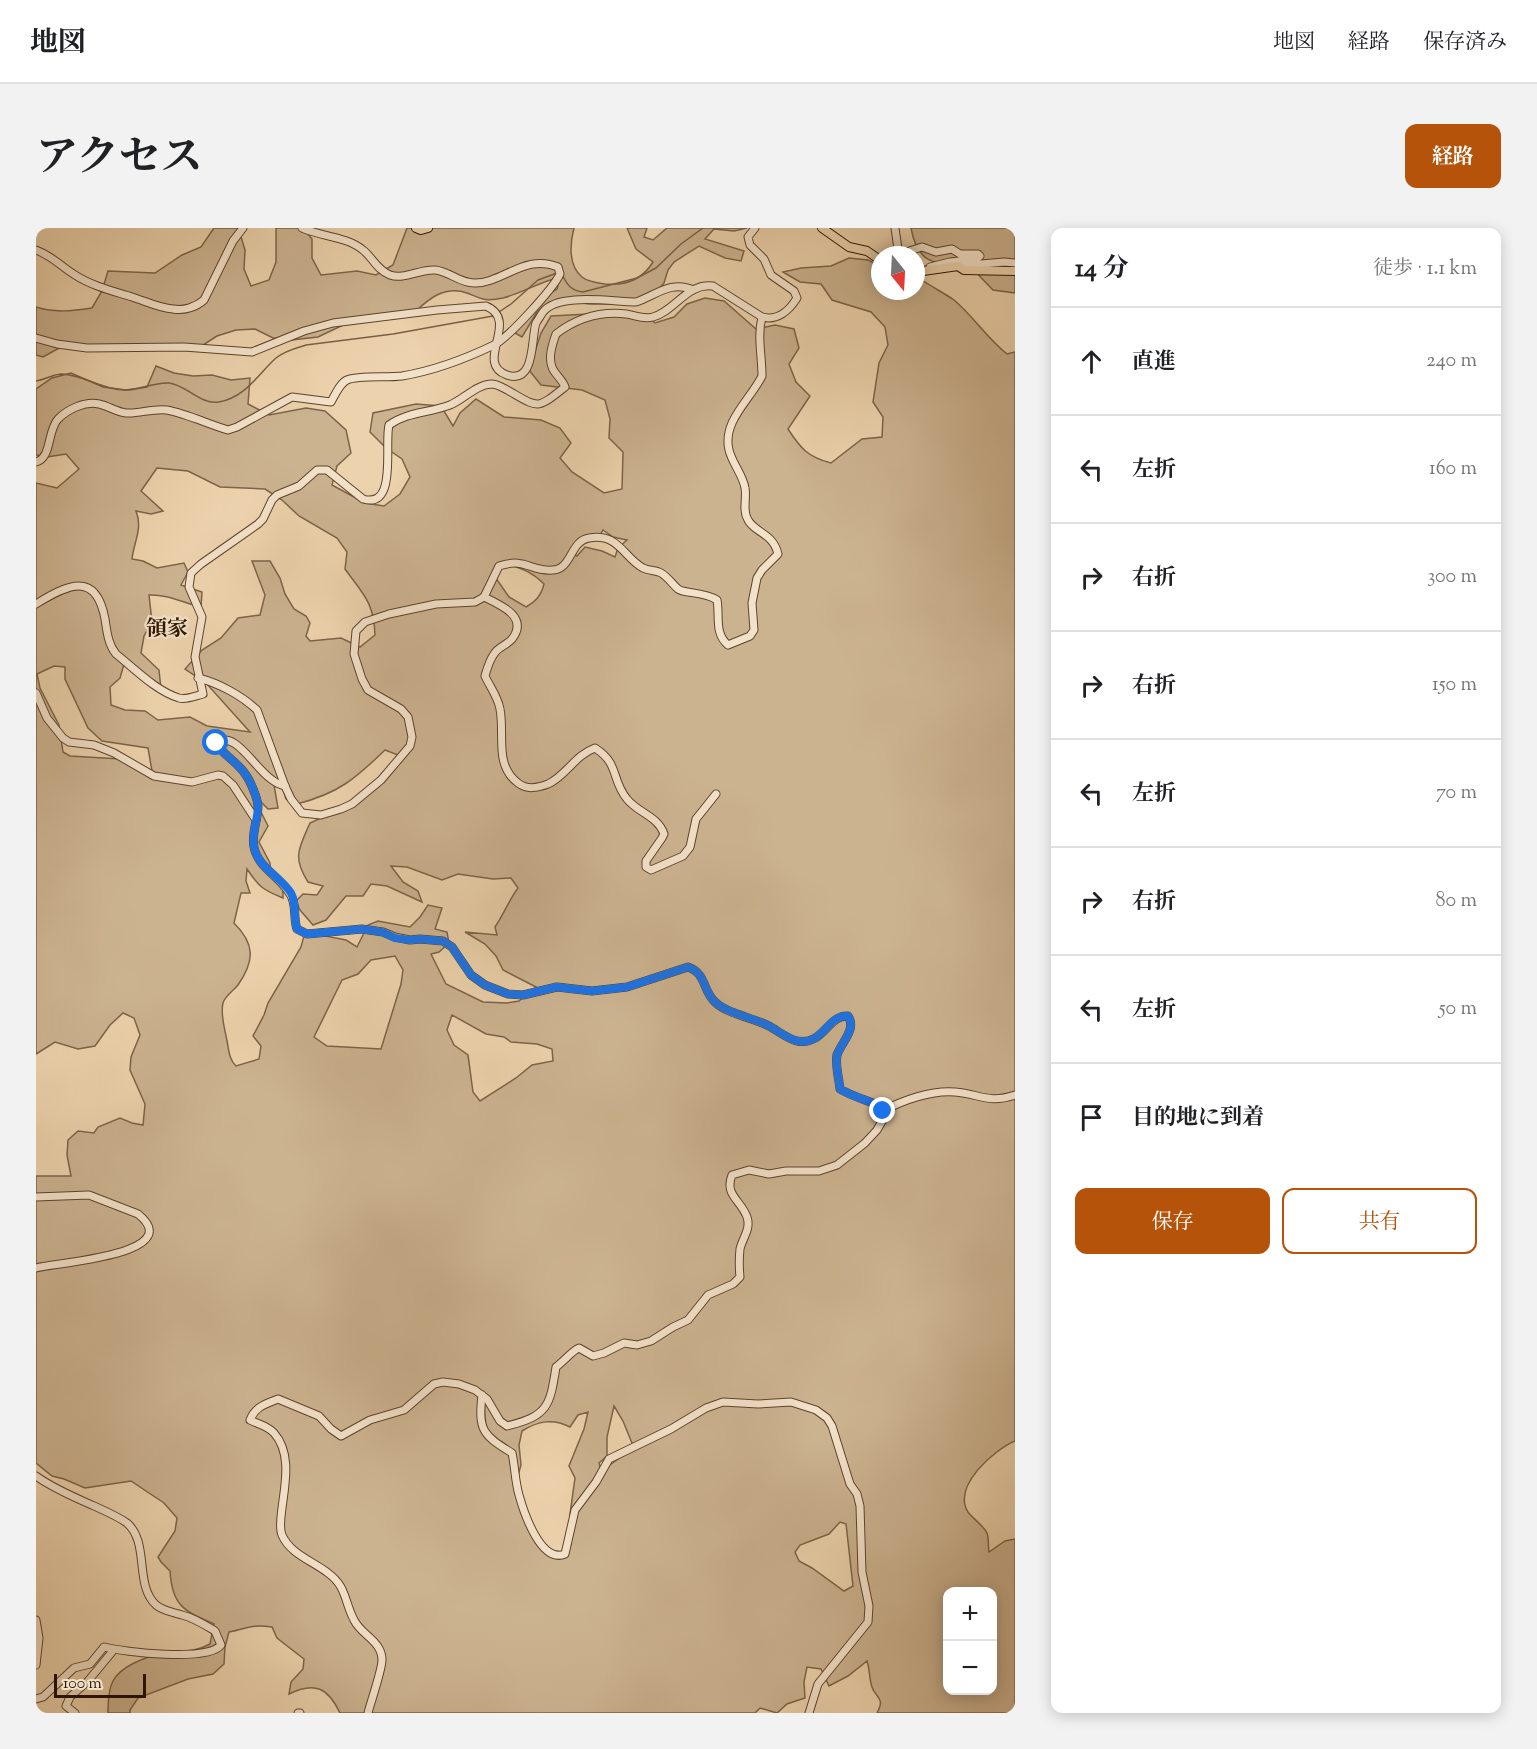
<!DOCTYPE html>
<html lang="ja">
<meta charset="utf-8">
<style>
:root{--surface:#fff;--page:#f2f2f2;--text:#202124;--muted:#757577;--line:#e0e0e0;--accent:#b45309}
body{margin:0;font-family:"Sorts Mill Goudy","Noto Serif JP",serif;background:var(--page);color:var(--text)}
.controls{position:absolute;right:18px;bottom:18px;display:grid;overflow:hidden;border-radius:12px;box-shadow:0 3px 15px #0003}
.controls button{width:54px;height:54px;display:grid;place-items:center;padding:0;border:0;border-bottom:2px solid var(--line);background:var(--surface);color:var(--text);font:30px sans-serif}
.compass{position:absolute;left:835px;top:18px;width:54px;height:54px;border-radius:50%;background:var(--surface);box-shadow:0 3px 15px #0003;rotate:162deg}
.scale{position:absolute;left:18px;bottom:15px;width:92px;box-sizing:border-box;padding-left:6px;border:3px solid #2d1500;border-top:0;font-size:16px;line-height:21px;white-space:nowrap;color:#2d1500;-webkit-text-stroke:4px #f3e2ca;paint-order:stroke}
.stop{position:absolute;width:18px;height:18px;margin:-14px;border:4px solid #1a73e8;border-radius:50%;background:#fff}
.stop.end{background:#1a73e8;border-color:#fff;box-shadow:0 2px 6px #0008}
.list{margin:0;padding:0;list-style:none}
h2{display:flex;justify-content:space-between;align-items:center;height:78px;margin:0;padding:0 24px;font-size:26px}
h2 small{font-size:20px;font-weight:400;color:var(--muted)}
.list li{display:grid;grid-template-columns:39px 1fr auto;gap:18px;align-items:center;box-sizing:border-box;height:108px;padding:0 24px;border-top:2px solid var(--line)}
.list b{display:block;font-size:22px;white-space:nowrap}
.list em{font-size:20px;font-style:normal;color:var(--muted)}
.actions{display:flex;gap:12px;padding:18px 24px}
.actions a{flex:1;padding:14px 0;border:2px solid var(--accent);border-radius:12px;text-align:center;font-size:21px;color:var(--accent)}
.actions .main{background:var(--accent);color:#fff}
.icon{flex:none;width:33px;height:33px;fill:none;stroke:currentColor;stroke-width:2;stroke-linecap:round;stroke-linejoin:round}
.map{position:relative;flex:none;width:979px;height:1485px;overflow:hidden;border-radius:12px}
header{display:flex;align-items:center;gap:36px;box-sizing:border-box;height:84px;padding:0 30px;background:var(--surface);border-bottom:2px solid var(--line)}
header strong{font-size:28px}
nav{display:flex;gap:33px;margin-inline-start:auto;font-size:21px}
.intro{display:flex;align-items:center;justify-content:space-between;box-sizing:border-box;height:144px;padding:0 36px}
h1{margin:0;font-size:42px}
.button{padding:15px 27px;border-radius:12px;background:var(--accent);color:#fff;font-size:21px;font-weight:700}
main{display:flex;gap:36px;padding:0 36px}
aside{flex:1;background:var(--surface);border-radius:12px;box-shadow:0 3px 15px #0003}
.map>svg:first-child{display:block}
</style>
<header>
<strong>地図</strong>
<nav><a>地図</a><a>経路</a><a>保存済み</a></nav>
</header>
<div class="intro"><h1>アクセス</h1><a class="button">経路</a></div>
<main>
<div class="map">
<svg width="979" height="1485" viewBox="0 0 979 1485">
<rect width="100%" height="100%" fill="#edd3ad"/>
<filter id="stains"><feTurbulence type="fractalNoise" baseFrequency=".00333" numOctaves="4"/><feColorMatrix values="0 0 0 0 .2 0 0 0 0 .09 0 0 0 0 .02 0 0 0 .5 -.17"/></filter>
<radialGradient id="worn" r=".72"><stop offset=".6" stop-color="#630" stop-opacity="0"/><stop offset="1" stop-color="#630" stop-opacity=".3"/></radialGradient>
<g fill="#ccb390" stroke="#7c6448" stroke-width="1.5" fill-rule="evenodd">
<path d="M 178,0 L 201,0 L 203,2 L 209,22 L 208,41 L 215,58 L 233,52 L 240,34 L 240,0 L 267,0 L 276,11 L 276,30 L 285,47 L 321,43 L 340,47 L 357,37 L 371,0 L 538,0 C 534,15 532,38 546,49 C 552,54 562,55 569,56 C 590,58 606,52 617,34 L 600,21 L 591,0 L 611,0 L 608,9 L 617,12 L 631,0 L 711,0 L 698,3 L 678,1 L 669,11 L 708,23 L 705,33 L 689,30 L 663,18 L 638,34 L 632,42 L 628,55 L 624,60 L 598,76 L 553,76 L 539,74 L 525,77 L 510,77 L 501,84 L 486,109 L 479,105 L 513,66 L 521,61 L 524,49 C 504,54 486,65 467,70 C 450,74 446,71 431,65 C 409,57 392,71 378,85 L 324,89 L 282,109 L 256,112 L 237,110 L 219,101 L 200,102 L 181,108 L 164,119 L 25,119 L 7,129 L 0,127 L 0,79 C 19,85 36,83 56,80 L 66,63 L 72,43 L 119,45 L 146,27 L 165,19 Z"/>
<path d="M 875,0 L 979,0 L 979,65 L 957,62 L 930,34 C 898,39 881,34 875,0 Z"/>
<path d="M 813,30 L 832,32 L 844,38 L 844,63 L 880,63 L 880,51 L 886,52 C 896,59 908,65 918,72 C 937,88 951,110 971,126 L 979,124 L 979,1213 C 958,1222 916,1258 932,1284 C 937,1291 947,1297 951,1305 C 953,1310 952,1318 953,1324 L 969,1313 L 979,1311 L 979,1485 L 841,1485 C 850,1469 839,1470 836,1459 C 833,1450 834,1442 831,1433 L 812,1448 L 793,1458 L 785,1441 L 771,1439 L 768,1454 L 769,1470 L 751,1476 L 741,1485 L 724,1480 L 719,1485 L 304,1485 C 292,1460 279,1453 253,1466 L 255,1454 L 267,1441 L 268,1431 L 241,1410 L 236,1399 C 215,1396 213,1400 193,1404 L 189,1419 L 188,1436 L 177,1446 L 152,1451 L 102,1470 L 94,1482 L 94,1485 L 72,1485 C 72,1475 72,1462 77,1453 C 85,1438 109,1429 125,1426 C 143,1423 158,1425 174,1416 L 178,1396 C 148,1383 136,1378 134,1343 L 125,1334 L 122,1329 L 139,1303 L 141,1290 L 128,1275 L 95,1253 L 49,1260 L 28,1251 L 16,1248 L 0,1235 L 0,948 L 35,948 L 31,927 L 32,912 L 42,903 L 58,905 L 62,899 L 84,890 L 96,895 L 107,897 L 109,876 L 94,842 L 95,829 L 104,807 L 98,790 L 87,785 L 74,797 L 59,818 L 42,821 L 19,814 L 0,826 L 0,255 L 21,260 L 43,241 L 30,226 L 11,229 L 0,227 L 0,161 L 16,150 L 35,145 L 67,159 L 90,162 L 111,159 L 120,138 L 138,145 L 157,148 L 176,147 L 195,152 L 214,150 L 212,176 L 233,187 L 270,180 L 289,183 L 310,202 L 315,225 L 301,238 L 296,257 L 329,275 L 348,278 L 364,266 L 374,249 L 366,231 L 350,220 L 334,204 L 337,185 L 380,176 L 405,178 L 417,198 L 424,185 L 440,171 L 468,189 L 505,192 L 524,200 L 535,215 L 524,230 L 536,244 L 568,265 L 586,261 L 587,224 L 573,210 L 574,191 L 569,172 L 546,162 L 505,157 L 493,142 L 505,105 L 515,88 L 572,85 L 610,86 L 619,95 L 638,89 L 651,76 L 669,70 L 688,73 L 720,101 L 739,97 L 758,101 L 763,120 L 753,136 L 760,154 L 774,168 L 752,201 C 765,221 772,229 795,235 L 826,211 L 846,209 L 847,189 L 837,174 L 843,135 L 852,117 L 849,99 L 835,84 L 796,72 L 785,56 L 764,54 L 747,44 L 765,40 L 795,38 ZM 121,240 L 152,243 L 184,259 L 229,261 L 246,272 L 263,288 L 301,310 L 311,324 L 309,341 C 327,366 338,374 339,407 L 324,419 L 305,410 L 274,413 L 270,408 L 274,395 L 270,388 L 258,381 L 249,366 L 244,350 L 234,333 L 216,333 L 229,367 L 224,387 L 202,390 L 185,410 L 166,422 L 149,441 L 170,455 L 214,504 L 171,498 L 154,489 L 122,492 L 109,483 L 89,482 L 75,477 L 74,459 L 84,450 L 88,436 L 109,446 L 125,461 L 123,442 L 105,425 L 108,408 L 116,394 L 113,367 C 130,366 148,375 165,379 L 166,364 L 145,357 L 152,344 L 148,335 L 121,340 L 107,333 L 96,331 C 98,313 107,301 100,283 L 115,286 L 127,283 L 105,263 ZM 567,302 L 577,309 L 591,312 L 582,320 L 579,329 L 566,323 L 549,319 L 541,328 L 535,325 L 542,311 L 549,313 L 562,311 ZM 473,337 C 488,341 497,345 508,356 C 505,368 500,373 490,379 L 473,369 L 459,349 L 460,340 ZM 18,438 L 29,439 L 29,451 L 52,500 L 66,513 L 112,520 L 116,543 L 85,531 L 34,528 L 27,524 L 23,497 L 4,460 L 1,446 ZM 349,522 L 362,527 L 337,559 L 319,574 L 274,595 C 263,620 256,629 272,654 L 287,658 L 281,667 L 267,666 L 260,673 L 264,682 L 277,697 L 290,692 L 310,668 L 327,668 L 335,656 L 351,658 L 386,674 L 382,663 L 367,654 L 355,638 L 371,639 L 406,652 L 422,646 L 457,651 L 475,650 L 482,660 C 473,672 468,686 459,699 L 461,707 L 429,704 L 449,716 L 460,728 L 467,742 L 500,759 L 483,773 L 471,775 L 447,774 L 410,756 L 395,726 L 403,724 L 413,715 L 411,704 L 399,701 L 406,680 L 392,677 L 384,689 L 374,699 L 342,693 L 332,697 L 321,719 L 310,712 L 269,704 L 265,719 L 232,775 L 228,787 L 217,808 L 225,818 L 223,831 L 200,838 C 193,831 193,823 191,813 C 189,801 184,787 187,775 C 189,768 198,762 202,757 C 219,732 219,716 198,695 L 205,665 L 214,665 L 210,653 L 211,641 C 223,659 227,662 247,670 L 247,661 L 235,645 L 234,635 L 223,614 L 232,598 L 223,580 L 225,574 L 232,581 L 242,580 L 237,551 L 245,555 L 250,571 L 261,576 C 303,565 319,551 349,522 ZM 359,728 L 367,742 L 365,756 L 345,821 L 291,818 L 278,809 L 306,752 L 322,746 L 335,732 ZM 416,787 L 450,806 L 468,809 L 475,814 L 501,816 L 516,821 L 517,833 L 496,837 L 480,850 L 444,873 L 437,864 L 432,827 L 418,817 L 411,802 ZM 578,1178 L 587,1193 L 598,1220 L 565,1243 L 563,1235 L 571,1228 L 571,1209 ZM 552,1184 L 548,1201 L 533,1238 L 539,1250 L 534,1286 L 536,1299 L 535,1317 L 526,1324 L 505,1321 L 480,1255 L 485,1237 L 483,1217 L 486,1203 C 502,1193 517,1190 534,1199 L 542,1187 ZM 804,1294 L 810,1296 L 817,1358 L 808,1363 L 776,1340 L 763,1333 L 759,1324 L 764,1317 L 793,1306 ZM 912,1364 L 957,1364 L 957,1462 L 912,1462 Z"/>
</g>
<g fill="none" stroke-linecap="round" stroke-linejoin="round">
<g stroke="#796044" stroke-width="1.5">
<path d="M 527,48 C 531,57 536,63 547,64 L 601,50 L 620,40 L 645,16 L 667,0"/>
<path d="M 463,84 L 475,76 L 502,52 L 521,45"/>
<path d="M 0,153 C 9,152 17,146 26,146 C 49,147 68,163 92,162 C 106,161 119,154 133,155 C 151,157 164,177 183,174 C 210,169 222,146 240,130 C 248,123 260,120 270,117 L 357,106 L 457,88"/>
</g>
<g stroke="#5d442b" stroke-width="9">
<g id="minor">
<path d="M 859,0 L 862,21 L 867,25 L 886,19 L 900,24 L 916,21 L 924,26 L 942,26 L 944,28 L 941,31 L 914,34 L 894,39"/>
<path d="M 0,22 C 18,29 24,38 39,47 C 56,58 77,63 96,69 C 109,73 123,80 137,81 C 148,83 160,79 168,72 L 197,13 L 207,0"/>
<path d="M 922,38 L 968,34 L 979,35"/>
<path d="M 0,110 L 21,116 L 51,120 L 148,119 L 216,124 L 268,103 L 297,95 L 401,82 L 450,78 C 485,93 437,135 471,147 C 500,157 495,109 500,95 C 502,92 505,87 507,84 C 522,64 578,74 600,74 C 620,67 636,52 657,62"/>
<path d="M 0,234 C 16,230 11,203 22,191 C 32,181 49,173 63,176 C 72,178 81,184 90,185 C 103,186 117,180 131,182 C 151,186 172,196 192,202 L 201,199 L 256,169 L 295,174 C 299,167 304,155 311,152 C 322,147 352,150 366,148 C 396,143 431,130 458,117 C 472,110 517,61 524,46 L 522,39 C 489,25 466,56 438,55 C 423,55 413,43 399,42 C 384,41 368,52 354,47 C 341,42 337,30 327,22 C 310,8 286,9 266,0"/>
<path d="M 448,369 C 465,377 493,389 476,411 C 471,417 462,419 458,426 C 453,433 451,441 449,448 C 454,459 462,469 464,481 C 469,507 458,537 482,555 C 491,562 501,560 512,556 C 530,548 539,527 559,520 C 584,536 575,552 591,571 C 602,585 622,588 628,606 L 626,610 L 610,633 L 610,639 L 615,642 L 647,628 L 654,619 L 660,591 L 680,566"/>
<path d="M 0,376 C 31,357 60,342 69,391 C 71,404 72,416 80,426 C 99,441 120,463 143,470 C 151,472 159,468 167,466 L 159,429 L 166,389 L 153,359 L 155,345 L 165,336 L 222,296 L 227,291 L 236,272 L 241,267 L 263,258 L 281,242 L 291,242 L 327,271 C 362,281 348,216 353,197 C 371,184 393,185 414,177 C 428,171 440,157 455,156 C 462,156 467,160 473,163 C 503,180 500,182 529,159 C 527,153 522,149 518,143 C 511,132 516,117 520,106 C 541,90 563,83 590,86 C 599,87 607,92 617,89 C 639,83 652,54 677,58 L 726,89 C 741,93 753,83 761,70 L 758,63 L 735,47 L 728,31 L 714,17 L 712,9 L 719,0"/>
<path d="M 162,450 C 183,455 206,468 221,482 L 249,558 L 255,571 L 266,585 L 285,587 L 305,581 L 316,576 L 345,552 L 374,518 L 376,509 L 372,489 L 365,481 L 332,462 L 326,451 L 318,426 L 320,403 L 329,394 L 353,386 L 400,376 L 439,374 L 448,369 L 463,338 C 490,329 494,344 517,342 C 536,341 534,313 553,310 C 583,305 587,329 607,340 C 613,343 620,342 625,345 C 632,349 636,356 642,361 C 648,366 667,363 681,372 C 684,388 678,405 692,417 L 714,408 L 718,402 L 716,375 L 721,350 L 726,342 L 742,326 C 737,305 719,305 712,292 C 706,282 711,271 709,260 C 707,247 696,235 693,222 C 686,193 715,171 726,148 C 726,127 721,109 726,89"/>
<path d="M 0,465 L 11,490 L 27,510 L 33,514 L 58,517 L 78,525 L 118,548 L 156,554 L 182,547 L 187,548 L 197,557 L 220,592"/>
<path d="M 249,558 C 222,553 203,499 180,515 C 188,529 204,534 213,552 C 217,560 221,568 222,578 C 222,592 215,606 218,619 C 222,640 244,648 254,666 C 261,676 257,690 261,701 L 271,706 L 326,701 L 347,704 L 359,709 L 374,712 L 384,711 L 407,713 L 416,719 L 435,747 L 449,757 L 472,766 L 487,767 L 521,759 L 556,763 L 591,759 L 652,739 C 671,746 666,762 679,774 C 691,786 718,790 733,798 C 742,803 752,811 761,813 C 788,818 791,787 812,788 C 821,801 805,815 801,827 C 799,837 803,851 804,861 C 817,869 832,872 846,879 L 849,888 L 841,902 L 829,915 L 801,937 L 783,943 L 750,943 L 733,946 L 713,942 L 696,947 C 688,967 705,972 711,989 C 715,1001 707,1009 704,1021 C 703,1030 703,1039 704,1049 L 697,1056 L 672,1067 L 652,1092 L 637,1099 L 615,1113 L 601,1117 L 588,1115 L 568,1125 L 557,1128 L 543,1120 C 537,1122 527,1134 520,1139 C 514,1178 512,1188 471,1198 L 464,1193 L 451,1171 L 439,1162 L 423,1156 L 407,1154 L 398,1156 L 368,1182 L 334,1192 L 305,1208 L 295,1201 L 283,1188 L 242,1171 C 229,1176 219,1179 214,1192 C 222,1196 232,1198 238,1205 C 256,1225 249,1256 246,1280 C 245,1288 243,1300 246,1307 C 254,1326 277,1333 292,1345 C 311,1359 308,1373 318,1392 C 325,1407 346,1413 346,1432 C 346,1442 335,1473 332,1485"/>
<path d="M 847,883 C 867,872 896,862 919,864 C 944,866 952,876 979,867"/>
<path d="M 0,969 L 53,967 L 102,986 C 153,1027 16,1035 0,1040"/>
<path d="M 446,1167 C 442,1203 447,1207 476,1225 C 479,1239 479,1253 483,1267 C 488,1285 505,1336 529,1326 L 539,1282 L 560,1254 L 573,1231 L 635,1201 L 670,1180 L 687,1174 L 722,1176 L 755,1174 L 780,1182 L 791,1190 L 796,1198 L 814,1256 L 821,1266 L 824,1278 L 826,1344 L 833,1378 L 832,1394 L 782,1456 L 773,1485"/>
<path d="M 0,1248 C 18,1261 38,1269 58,1278 C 69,1283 81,1288 91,1295 C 114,1315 98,1357 120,1377 C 127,1383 137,1384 146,1387 C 158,1390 169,1397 179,1403 L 185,1417 C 172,1434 88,1424 68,1419 L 54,1436 L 38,1440 L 7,1469 L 0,1471"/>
<path d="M 0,1392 L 3,1410 L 0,1437"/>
<path d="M 39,1485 L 30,1478 L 34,1469 L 52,1453 L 76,1424 L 75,1422"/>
<path d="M 262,1485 L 264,1485"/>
</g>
</g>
<g stroke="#2d1500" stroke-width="10">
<g id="major">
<path d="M 380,0 L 385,2 L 392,0"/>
<path d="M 786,0 L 813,19 L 831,23 L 844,32"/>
<path d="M 880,44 L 922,38 L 928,42 L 979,43"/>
</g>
</g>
<use href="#minor" stroke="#f3e2ca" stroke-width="7"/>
<use href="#major" stroke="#edd3ad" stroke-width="8"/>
</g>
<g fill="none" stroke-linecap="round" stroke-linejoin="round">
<path stroke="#1a73e8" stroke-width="8" d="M 180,515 C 188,529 204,534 213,552 C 217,560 221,568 222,578 C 222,592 215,606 218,619 C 222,640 244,648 255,665 C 261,676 257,690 261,701 L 271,706 L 326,701 L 346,704 L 359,710 L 374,712 L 384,711 L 407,713 L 416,719 L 435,747 L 449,757 L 472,766 L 487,767 L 520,759 L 556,763 L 591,759 L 652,739 C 671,746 666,762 679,774 C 690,785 718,790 733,798 C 742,803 752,811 762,813 C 788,818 791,786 812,788 C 821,801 805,815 801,827 C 799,837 803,851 804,861 C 817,869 832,872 846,879 L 847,883"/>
</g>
<g text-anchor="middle" stroke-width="4.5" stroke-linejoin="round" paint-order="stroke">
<g font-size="21" font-weight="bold" fill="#2d1500" stroke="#f3e2ca">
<text x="131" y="407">領家</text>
</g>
</g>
<rect width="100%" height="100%" filter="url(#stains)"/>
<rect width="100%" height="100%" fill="url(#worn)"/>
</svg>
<div class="controls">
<button>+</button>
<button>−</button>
</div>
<svg class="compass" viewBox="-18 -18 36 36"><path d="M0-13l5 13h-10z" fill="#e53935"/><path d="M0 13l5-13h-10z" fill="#757577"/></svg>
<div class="scale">100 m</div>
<div class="stop" style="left:180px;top:515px"></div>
<div class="stop end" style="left:847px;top:883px"></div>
</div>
<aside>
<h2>14 分<small>徒歩 · 1.1 km</small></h2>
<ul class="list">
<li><svg class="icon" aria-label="ahead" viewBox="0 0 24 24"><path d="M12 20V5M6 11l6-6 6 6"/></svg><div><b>直進</b></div><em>240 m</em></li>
<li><svg class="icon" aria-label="left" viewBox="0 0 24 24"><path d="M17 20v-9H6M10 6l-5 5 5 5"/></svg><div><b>左折</b></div><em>160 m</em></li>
<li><svg class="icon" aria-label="right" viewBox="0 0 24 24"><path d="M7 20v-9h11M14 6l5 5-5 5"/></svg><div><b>右折</b></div><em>300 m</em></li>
<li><svg class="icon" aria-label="right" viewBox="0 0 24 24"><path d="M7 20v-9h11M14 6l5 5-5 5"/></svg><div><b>右折</b></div><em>150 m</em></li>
<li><svg class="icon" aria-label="left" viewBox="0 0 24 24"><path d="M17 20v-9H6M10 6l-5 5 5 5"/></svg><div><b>左折</b></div><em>70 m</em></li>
<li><svg class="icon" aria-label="right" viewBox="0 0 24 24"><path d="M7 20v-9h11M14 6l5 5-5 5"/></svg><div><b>右折</b></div><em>80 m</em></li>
<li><svg class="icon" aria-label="left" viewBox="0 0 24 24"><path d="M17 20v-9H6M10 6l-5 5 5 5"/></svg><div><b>左折</b></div><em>50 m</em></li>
<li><svg class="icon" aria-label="arrive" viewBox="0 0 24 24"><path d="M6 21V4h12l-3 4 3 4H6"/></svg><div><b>目的地に到着</b></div></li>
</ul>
<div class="actions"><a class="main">保存</a><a>共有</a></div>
</aside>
</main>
